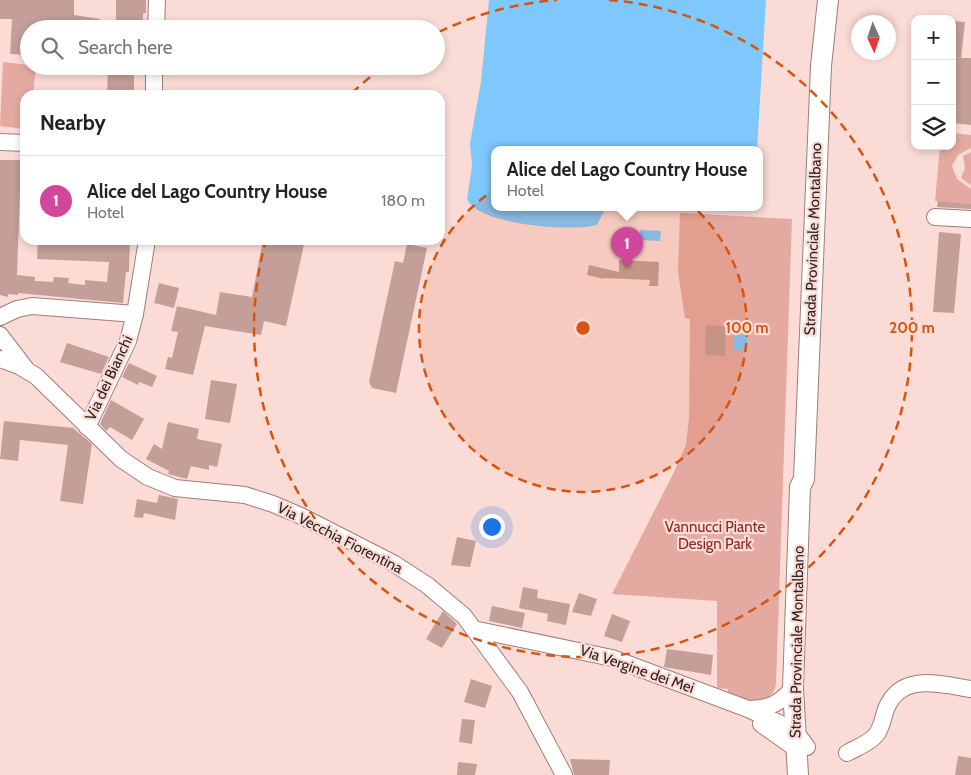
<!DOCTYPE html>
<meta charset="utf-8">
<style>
:root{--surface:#fff;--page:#f2f2f2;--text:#222;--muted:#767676;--line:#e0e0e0;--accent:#14699a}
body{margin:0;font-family:Cabin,sans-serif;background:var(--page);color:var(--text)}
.controls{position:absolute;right:15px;top:15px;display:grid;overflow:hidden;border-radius:10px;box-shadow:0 2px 8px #0003}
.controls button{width:45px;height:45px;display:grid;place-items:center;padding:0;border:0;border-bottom:1px solid var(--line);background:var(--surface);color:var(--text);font:25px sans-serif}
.compass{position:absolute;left:851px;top:15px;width:45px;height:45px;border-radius:50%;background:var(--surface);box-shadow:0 2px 8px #0003;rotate:177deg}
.you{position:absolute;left:491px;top:526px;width:18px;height:18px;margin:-12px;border:4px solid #fff;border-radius:50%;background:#1a73e8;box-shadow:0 0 0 8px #1a73e833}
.badge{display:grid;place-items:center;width:32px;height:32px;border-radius:50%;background:var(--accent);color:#fff;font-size:16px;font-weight:700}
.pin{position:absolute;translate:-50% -41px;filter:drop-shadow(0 1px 2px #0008)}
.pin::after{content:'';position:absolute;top:26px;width:18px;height:15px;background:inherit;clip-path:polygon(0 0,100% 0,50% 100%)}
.popup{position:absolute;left:491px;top:146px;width:272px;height:65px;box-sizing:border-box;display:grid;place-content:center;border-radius:10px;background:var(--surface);filter:drop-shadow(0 1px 4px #0005);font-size:16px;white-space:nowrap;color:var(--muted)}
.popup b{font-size:19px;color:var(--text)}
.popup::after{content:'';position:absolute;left:50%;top:100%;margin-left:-10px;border:10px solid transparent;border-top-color:var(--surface)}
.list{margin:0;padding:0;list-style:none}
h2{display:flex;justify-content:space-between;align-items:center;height:65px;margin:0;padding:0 20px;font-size:21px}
h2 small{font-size:16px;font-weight:400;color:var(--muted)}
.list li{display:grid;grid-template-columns:32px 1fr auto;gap:15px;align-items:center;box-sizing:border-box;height:90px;padding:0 20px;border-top:1px solid var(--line)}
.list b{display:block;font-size:19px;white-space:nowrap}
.list p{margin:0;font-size:16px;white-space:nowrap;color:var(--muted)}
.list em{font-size:16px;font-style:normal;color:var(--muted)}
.icon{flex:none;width:28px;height:28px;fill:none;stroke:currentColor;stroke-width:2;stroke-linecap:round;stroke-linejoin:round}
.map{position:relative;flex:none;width:971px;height:775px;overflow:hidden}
.search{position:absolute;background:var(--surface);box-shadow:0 2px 8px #0003;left:20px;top:20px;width:425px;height:55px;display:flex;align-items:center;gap:12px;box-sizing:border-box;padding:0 18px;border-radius:28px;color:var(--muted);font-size:19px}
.panel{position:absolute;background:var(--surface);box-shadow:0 2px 8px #0003;left:20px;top:90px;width:425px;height:155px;border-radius:15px}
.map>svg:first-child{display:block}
</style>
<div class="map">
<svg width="971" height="775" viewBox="0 0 971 775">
<rect width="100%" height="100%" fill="#fbdbd6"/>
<g fill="#e4aaa1">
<path d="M 3,62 L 36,66 L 33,95 L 25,95 L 25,129 L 0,126 Z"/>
<path d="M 952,133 L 971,135 L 971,148 L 958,155 L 952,166 L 957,179 L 971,189 L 971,204 L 935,201 L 940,146 L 952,146 Z"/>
<path d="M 971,152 L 971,185 L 961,178 L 965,168 L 963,156 Z"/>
<path d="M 680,213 L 792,219 L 776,684 C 771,709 744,700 728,694 L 728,689 L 717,688 L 717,601 L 612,594 L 673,474 L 686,445 L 689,419 L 690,319 L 685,318 L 678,272 Z"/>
</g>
<g fill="#7fc8fd">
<path d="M 489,0 L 766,0 L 757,149 L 494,149 L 494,207 L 606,207 L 597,225 C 572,232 478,225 467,199 L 472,166 L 470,143 L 481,82 Z"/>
<path d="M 640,230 L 661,231 L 660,241 L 640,240 Z"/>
<path d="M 734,328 L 748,328 L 747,350 L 733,350 Z"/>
</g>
<g fill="#c49e98">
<path d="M 0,0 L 74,0 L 74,15 L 100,19 L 98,29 L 29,29 L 29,55 L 10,54 L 12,19 L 0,19 Z"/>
<path d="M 116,0 L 146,0 L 146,13 L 143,13 L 143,29 L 116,29 Z"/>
<path d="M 954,21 L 965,22 L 961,58 L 971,58 L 971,125 L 952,123 Z"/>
<path d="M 108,66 L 134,66 L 134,95 L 107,95 Z"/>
<path d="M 0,160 L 21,160 L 17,275 L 35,277 L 35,281 L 53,282 L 54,277 L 69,278 L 68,283 L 85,285 L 85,280 L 107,282 L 109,262 L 37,259 L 38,240 L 130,240 L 129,272 L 126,272 L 123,303 L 18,293 L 18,295 L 8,294 L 8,297 L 0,295 Z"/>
<path d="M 938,201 L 971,204 L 971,209 L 937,207 Z"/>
<path d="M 939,232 L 961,234 L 954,313 L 933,312 Z"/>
<path d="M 263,240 L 305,240 L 286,326 L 264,321 L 261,335 L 205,326 L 193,375 L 165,369 L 168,357 L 172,358 L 178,332 L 171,331 L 177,306 L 216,315 L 220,292 L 252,297 Z"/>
<path d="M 407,244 L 427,248 L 396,393 L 372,388 L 369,382 L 395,261 L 403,263 Z"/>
<path d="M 619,260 L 659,262 L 658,286 L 649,286 L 650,280 L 604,278 L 604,279 L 587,275 L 589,265 L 619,272 Z"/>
<path d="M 159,283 L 179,288 L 174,308 L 154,303 Z"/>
<path d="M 706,325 L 726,326 L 725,356 L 705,355 Z"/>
<path d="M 67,343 L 109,357 L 101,374 L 60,362 Z"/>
<path d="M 129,363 L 157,376 L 152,387 L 139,382 L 138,385 L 122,377 Z"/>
<path d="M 211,380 L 237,384 L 230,423 L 205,419 Z"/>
<path d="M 111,400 L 144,419 L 132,440 L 110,427 L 106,431 L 100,424 Z"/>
<path d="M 4,421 L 73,428 L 92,444 L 83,504 L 60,501 L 68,445 L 20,440 L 18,461 L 0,459 Z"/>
<path d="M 168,422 L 199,429 L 197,439 L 222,444 L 217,467 L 209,465 L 209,470 L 191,466 L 187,479 L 168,474 L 169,471 L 146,459 L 154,444 L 162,449 Z"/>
<path d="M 159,495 L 178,499 L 175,520 L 144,513 L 143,518 L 134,517 L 137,499 L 157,503 Z"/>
<path d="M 457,537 L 476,541 L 470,567 L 451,565 Z"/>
<path d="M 523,587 L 538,590 L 537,598 L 570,604 L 566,625 L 547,621 L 548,614 L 519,608 Z"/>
<path d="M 579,593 L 597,599 L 591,616 L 572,612 Z"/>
<path d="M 492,606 L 525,613 L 522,628 L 489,621 Z"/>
<path d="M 443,611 L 457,624 L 442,648 L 426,639 Z"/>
<path d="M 612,614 L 630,621 L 622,642 L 604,636 Z"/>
<path d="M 667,649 L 713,655 L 711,675 L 664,667 Z"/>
<path d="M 471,679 L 492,686 L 485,708 L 464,702 Z"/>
<path d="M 462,719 L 475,720 L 472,744 L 459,742 Z"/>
<path d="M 958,756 L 971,758 L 971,775 L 955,775 Z"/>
<path d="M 570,759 L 610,760 L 609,775 L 574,775 Z"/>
<path d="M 458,762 L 477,764 L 475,775 L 457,775 Z"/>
</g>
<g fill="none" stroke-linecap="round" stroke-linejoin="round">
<g stroke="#a17d77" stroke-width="18">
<g id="minor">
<path d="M 156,29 L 157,0"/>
<path d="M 154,95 L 154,66"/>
<path d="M 0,142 L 25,143"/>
<path d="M 935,217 L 971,219"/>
<path d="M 0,317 L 17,309 L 32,306 L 135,314"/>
<path d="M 0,335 L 26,369"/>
<path d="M 0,359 L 19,366 L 36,376 L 121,459 L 148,477 L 175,488 L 245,495 L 273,504 L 301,516 L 393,563 L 427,585 L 464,616 L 520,692 L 564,775"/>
<path d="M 87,427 L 128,341 L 135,314 L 147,240"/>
<path d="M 473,629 L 612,658 L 748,709 L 794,730 L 807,747"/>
<path d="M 748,709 C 770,709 780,703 793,688"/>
<path d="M 761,724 L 795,748"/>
<path d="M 847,753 C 856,748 867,744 874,737 C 881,731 883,718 886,709 C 901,672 939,684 971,689"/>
</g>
</g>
<g stroke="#a17d77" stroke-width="22">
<path id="major" d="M 798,775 L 793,688 L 800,487 L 804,479 L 821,66 L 828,0"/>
</g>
<use href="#minor" stroke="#fff" stroke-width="16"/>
<use href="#major" stroke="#fff" stroke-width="20"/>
</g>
<circle cx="583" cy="328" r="164" fill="#d6540e" fill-opacity=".12"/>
<g fill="none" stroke="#d6540e" stroke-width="2.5" stroke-dasharray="9 6">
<circle cx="583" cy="328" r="164"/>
<path d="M352 93A329 329 0 0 1 383 67M439 32A329 329 0 0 1 557 0M609 0A329 329 0 1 1 266 240"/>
</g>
<g text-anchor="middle" stroke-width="4.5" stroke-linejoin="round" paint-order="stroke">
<g font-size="15" fill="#302220" stroke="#fbdbd6">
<text transform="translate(813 239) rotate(-88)" y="5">Strada Provinciale Montalbano</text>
<text transform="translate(109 378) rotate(-65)" y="5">Via dei Bianchi</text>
<text transform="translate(340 538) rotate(27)" y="5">Via Vecchia Fiorentina</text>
<text transform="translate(797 642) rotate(-89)" y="5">Strada Provinciale Montalbano</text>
<text transform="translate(637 669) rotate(19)" y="5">Via Vergine dei Mei</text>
</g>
<g font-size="15" fill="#8c2a22" stroke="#fbdbd6">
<text x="715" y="532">Vannucci Piante<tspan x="715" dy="17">Design Park</tspan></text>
</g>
</g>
<circle cx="583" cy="328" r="8" fill="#d6540e" stroke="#fbdbd6" stroke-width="2.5"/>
<g font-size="15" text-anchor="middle" font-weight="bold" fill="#d6540e" stroke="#fbdbd6" stroke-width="4.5" stroke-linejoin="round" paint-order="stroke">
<text x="747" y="333">100 m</text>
<text x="912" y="333">200 m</text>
</g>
</svg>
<div class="controls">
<button>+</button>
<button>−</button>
<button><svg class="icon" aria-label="layers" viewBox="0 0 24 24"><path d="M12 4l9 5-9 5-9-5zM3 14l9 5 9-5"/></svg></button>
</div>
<svg class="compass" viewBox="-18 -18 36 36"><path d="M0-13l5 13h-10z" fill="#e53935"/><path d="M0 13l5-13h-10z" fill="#767676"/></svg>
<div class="you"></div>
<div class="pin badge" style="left:627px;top:268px;background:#d1479c">1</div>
<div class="popup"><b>Alice del Lago Country House</b>Hotel</div>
<div class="search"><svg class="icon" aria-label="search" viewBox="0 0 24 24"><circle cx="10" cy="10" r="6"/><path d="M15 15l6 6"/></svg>Search here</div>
<section class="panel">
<h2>Nearby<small></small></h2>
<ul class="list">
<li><span class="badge" style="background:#d1479c">1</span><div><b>Alice del Lago Country House</b><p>Hotel</p></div><em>180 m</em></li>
</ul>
</section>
</div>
